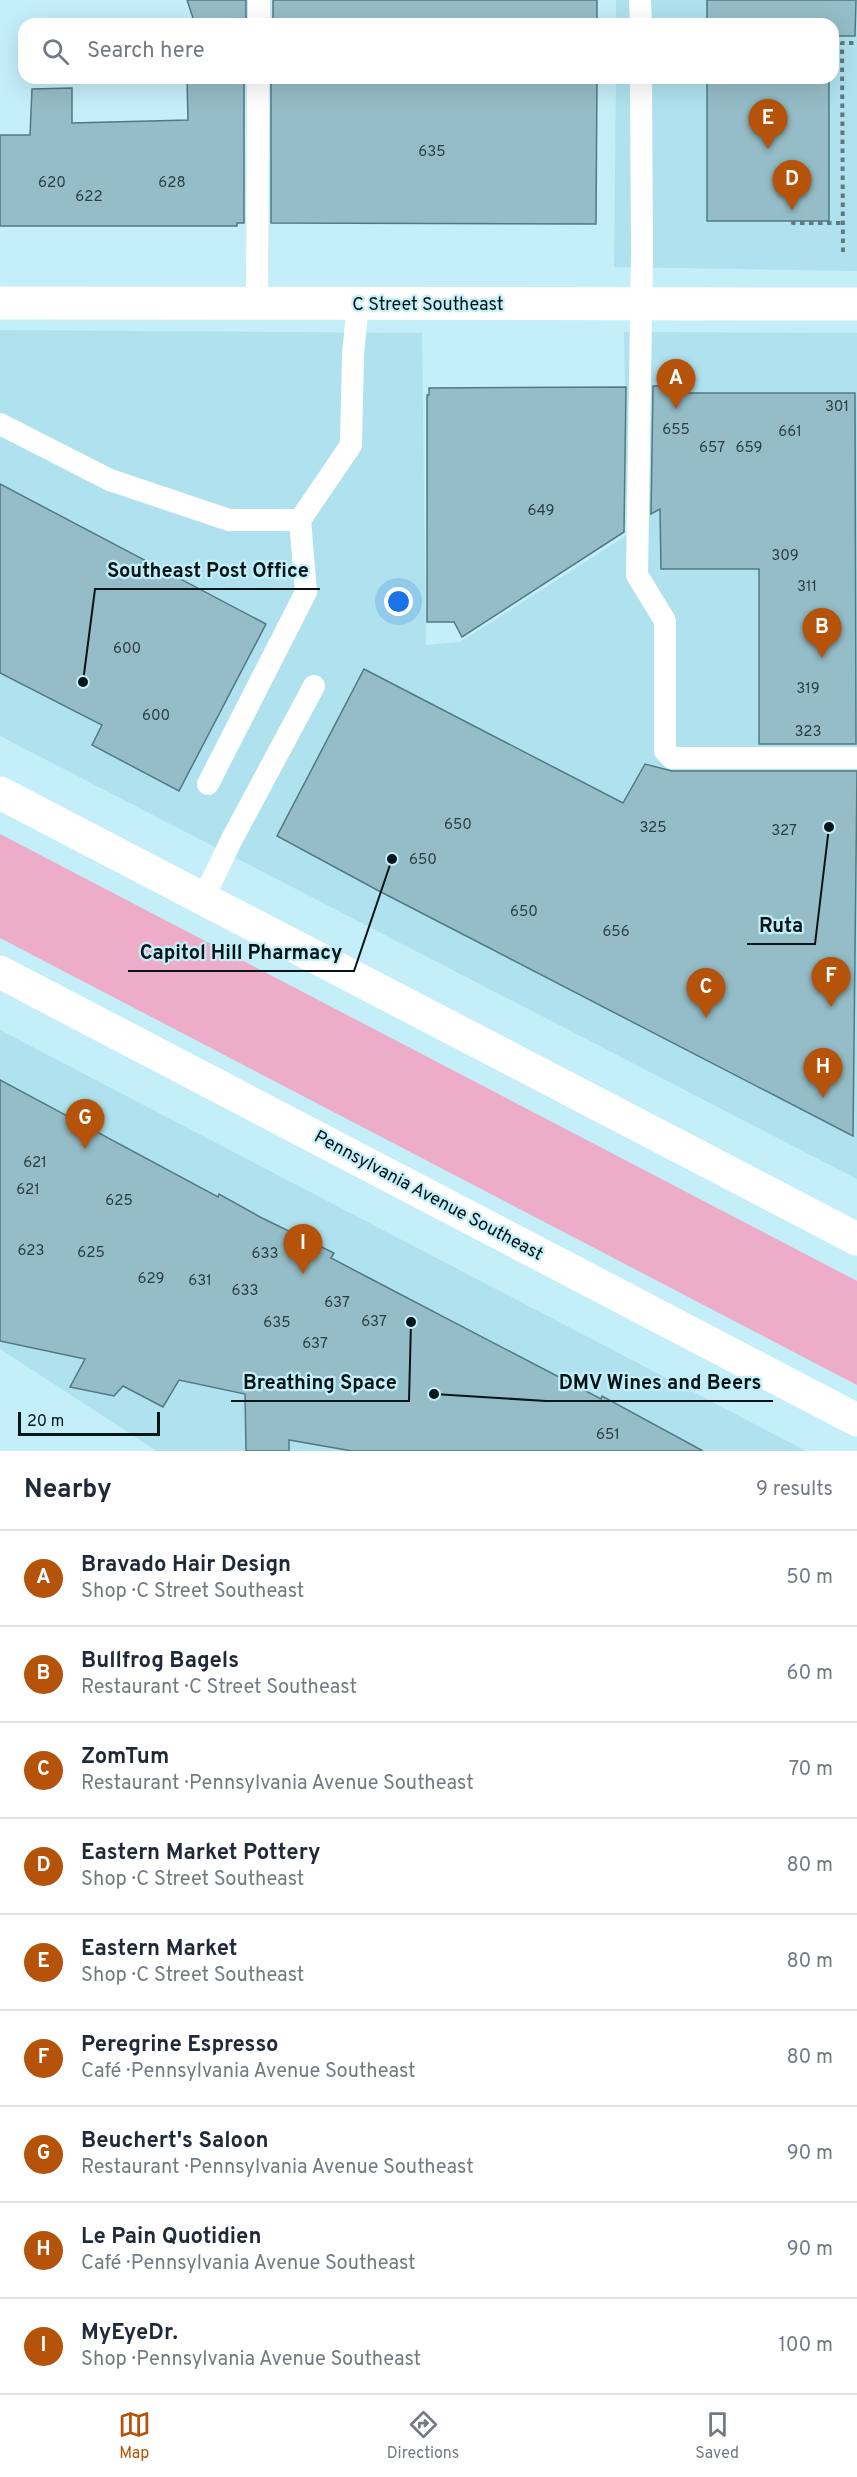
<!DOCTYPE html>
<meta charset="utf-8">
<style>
:root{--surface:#fff;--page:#f6f6f7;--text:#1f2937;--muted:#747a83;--line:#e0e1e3;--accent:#b45309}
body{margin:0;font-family:Overpass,sans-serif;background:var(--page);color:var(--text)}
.scale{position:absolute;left:18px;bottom:15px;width:142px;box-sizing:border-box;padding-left:6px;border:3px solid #061518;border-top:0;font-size:16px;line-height:21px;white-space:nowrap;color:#061518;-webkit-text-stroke:4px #c4eef8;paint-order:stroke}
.you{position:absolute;left:399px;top:602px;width:21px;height:21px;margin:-15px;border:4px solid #fff;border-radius:50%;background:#1a73e8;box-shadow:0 0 0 9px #1a73e833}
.badge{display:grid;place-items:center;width:39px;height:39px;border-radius:50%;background:var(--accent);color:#fff;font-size:20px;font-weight:700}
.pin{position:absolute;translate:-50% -50px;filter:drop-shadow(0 2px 3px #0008)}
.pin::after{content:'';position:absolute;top:32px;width:21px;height:18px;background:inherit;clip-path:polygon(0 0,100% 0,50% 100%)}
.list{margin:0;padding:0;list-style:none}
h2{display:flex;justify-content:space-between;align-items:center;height:78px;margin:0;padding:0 24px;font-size:26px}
h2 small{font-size:20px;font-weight:400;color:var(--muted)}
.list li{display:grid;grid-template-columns:39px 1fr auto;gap:18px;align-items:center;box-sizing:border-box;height:96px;padding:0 24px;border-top:2px solid var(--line)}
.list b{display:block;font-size:22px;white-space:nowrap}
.list p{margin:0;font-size:20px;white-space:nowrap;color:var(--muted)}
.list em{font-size:20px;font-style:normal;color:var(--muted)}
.icon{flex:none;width:33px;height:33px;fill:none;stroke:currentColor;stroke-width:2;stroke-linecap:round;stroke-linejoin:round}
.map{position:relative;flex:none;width:857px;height:1451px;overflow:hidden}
.search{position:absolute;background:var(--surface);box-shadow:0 6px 24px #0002;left:18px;right:18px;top:18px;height:66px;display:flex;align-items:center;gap:15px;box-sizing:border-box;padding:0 21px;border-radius:18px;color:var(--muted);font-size:22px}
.sheet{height:942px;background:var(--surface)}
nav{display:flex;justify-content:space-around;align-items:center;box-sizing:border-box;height:84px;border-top:2px solid var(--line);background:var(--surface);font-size:16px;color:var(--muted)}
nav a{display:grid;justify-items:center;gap:3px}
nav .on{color:var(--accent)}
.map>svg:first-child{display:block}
</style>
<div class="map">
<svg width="857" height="1451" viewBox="0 0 857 1451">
<rect width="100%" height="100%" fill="#c4eef8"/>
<g fill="#afe2ee">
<path d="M 616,0 L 857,0 L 857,271 L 614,267 L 616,78 L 833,78 L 833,24 L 616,24 Z"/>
<path d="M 0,330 L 422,333 L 426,645 L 460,642 L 627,535 L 624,332 L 857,333 L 857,1179 L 0,736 Z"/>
<path d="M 0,1030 L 806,1451 L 157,1451 L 0,1349 Z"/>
</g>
<path fill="#edacc8" d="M 0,834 L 857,1281 L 857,1385 L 0,938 Z"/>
<g fill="#95bdc7" stroke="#527982" stroke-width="1.5">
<path d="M 187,0 L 246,0 L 246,24 L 195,24 Z"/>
<rect x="273" y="0" width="324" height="24"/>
<path d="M 707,0 L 856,0 L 855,36 L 833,36 L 833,24 L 707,24 Z"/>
<path d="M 187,78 L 244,78 L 244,223 L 237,223 L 237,226 L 0,226 L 0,135 L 30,135 L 32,89 L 72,88 L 72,123 L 188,120 Z"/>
<path d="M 271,78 L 597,78 L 596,224 L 271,223 Z"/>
<rect x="707" y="78" width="122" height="143"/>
<path d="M 686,385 L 686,393 L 855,393 L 856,744 L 759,744 L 759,569 L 661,569 L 660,509 L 651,514 L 653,386 Z"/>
<path d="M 626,387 L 624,532 L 462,637 L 454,622 L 427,622 L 427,395 L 429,395 L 429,388 Z"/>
<path d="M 0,484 L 266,624 L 179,791 L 92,745 L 102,725 L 0,673 Z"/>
<path d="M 364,669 L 623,803 L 645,764 L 672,771 L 857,771 L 853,1136 L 379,891 L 277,836 Z"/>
<path d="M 0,1080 L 218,1197 L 219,1194 L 262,1218 L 334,1253 L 331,1258 L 373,1280 L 601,1399 L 602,1396 L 703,1451 L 352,1451 L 289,1440 L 289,1451 L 246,1451 L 245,1394 L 179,1380 L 163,1407 L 123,1386 L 114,1396 L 70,1387 L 85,1359 L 0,1341 Z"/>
</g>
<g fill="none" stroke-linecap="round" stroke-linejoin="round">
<g stroke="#5f7a81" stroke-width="4" stroke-dasharray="4.5 4.5" stroke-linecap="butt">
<path d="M 793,221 L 793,223 L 843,223"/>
<path d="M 843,252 L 842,43 L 857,43"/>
</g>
<g stroke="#fff" stroke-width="22">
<path d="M 640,0 L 641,24"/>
<path d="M 259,24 L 259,0"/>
<path d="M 641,78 L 642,252 L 637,575 L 665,621 L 665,751 L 672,758 L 857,758"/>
<path d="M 257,303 L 258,78"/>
<path d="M 0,424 L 110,480 L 229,520 L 300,520 L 351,445 L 353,354 L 358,304"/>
<path d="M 208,784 L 306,592 L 300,520"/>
<path d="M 203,899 L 232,839 L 314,686"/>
</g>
<path stroke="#fff" stroke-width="33" d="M 0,303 L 857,304"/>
<g stroke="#fff" stroke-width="33">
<path d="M 0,793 L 857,1239"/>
<path d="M 0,972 L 857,1420"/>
</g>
</g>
<g text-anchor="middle" stroke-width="4.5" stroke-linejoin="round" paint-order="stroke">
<g font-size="15" fill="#2a3f44">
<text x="432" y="156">635</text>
<text x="52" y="187">620</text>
<text x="172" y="187">628</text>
<text x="89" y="201">622</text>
<text x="837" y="411">301</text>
<text x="676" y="434">655</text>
<text x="790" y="436">661</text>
<text x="712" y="452">657</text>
<text x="749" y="452">659</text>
<text x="541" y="515">649</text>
<text x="785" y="560">309</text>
<text x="807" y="591">311</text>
<text x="127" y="653">600</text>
<text x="808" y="693">319</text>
<text x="156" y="720">600</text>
<text x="808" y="736">323</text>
<text x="458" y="829">650</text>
<text x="653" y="832">325</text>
<text x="784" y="835">327</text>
<text x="423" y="864">650</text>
<text x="524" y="916">650</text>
<text x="616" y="936">656</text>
<text x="35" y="1167">621</text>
<text x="28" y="1194">621</text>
<text x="119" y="1205">625</text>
<text x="31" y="1255">623</text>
<text x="91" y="1257">625</text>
<text x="265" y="1258">633</text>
<text x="151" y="1283">629</text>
<text x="200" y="1285">631</text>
<text x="245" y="1295">633</text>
<text x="337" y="1307">637</text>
<text x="374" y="1326">637</text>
<text x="277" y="1327">635</text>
<text x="315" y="1348">637</text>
<text x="608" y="1439">651</text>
</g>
<g font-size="18" fill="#061518" stroke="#c4eef8">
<text x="428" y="310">C Street Southeast</text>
<text transform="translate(429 1195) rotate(28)" y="6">Pennsylvania Avenue Southeast</text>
</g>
</g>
<path fill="none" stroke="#061518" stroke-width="2" d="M83 682L95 589H320M829 827L815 944H747M392 859L354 971H128M411 1322L409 1401H231M434 1394L546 1401H773"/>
<g fill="#061518" stroke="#c4eef8" stroke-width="2">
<circle cx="83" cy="682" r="6"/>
<circle cx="829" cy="827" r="6"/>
<circle cx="392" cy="859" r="6"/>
<circle cx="411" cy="1322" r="6"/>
<circle cx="434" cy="1394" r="6"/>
</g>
<g font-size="20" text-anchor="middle" font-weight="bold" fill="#061518" stroke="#c4eef8" stroke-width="4.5" stroke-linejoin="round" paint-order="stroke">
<text x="208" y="577">Southeast Post Office</text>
<text x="781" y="932">Ruta</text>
<text x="241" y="959">Capitol Hill Pharmacy</text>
<text x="320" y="1389">Breathing Space</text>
<text x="660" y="1389">DMV Wines and Beers</text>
</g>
</svg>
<div class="scale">20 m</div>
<div class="you"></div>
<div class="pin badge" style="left:676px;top:409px">A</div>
<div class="pin badge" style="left:822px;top:658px">B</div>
<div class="pin badge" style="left:706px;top:1018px">C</div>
<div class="pin badge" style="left:792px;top:210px">D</div>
<div class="pin badge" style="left:768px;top:149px">E</div>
<div class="pin badge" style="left:831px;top:1007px">F</div>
<div class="pin badge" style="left:85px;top:1149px">G</div>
<div class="pin badge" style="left:823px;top:1098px">H</div>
<div class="pin badge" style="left:303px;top:1274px">I</div>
<div class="search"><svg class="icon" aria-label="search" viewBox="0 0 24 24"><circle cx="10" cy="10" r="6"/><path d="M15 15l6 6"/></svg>Search here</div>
</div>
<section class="sheet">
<h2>Nearby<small>9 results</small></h2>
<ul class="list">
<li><span class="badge">A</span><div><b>Bravado Hair Design</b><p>Shop · C Street Southeast</p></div><em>50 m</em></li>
<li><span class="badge">B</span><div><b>Bullfrog Bagels</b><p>Restaurant · C Street Southeast</p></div><em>60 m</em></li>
<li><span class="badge">C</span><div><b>ZomTum</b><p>Restaurant · Pennsylvania Avenue Southeast</p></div><em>70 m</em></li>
<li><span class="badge">D</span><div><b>Eastern Market Pottery</b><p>Shop · C Street Southeast</p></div><em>80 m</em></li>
<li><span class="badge">E</span><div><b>Eastern Market</b><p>Shop · C Street Southeast</p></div><em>80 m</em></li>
<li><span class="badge">F</span><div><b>Peregrine Espresso</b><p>Café · Pennsylvania Avenue Southeast</p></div><em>80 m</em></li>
<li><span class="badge">G</span><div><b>Beuchert's Saloon</b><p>Restaurant · Pennsylvania Avenue Southeast</p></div><em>90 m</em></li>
<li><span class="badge">H</span><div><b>Le Pain Quotidien</b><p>Café · Pennsylvania Avenue Southeast</p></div><em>90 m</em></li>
<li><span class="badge">I</span><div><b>MyEyeDr.</b><p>Shop · Pennsylvania Avenue Southeast</p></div><em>100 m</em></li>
</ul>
</section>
<nav>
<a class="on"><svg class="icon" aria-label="map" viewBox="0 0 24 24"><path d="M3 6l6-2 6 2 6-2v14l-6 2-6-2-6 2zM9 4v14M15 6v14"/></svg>Map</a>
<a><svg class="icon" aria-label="directions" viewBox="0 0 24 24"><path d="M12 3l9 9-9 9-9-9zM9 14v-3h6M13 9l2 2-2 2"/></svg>Directions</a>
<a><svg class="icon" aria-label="saved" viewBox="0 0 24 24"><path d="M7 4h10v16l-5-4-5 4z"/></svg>Saved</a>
</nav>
